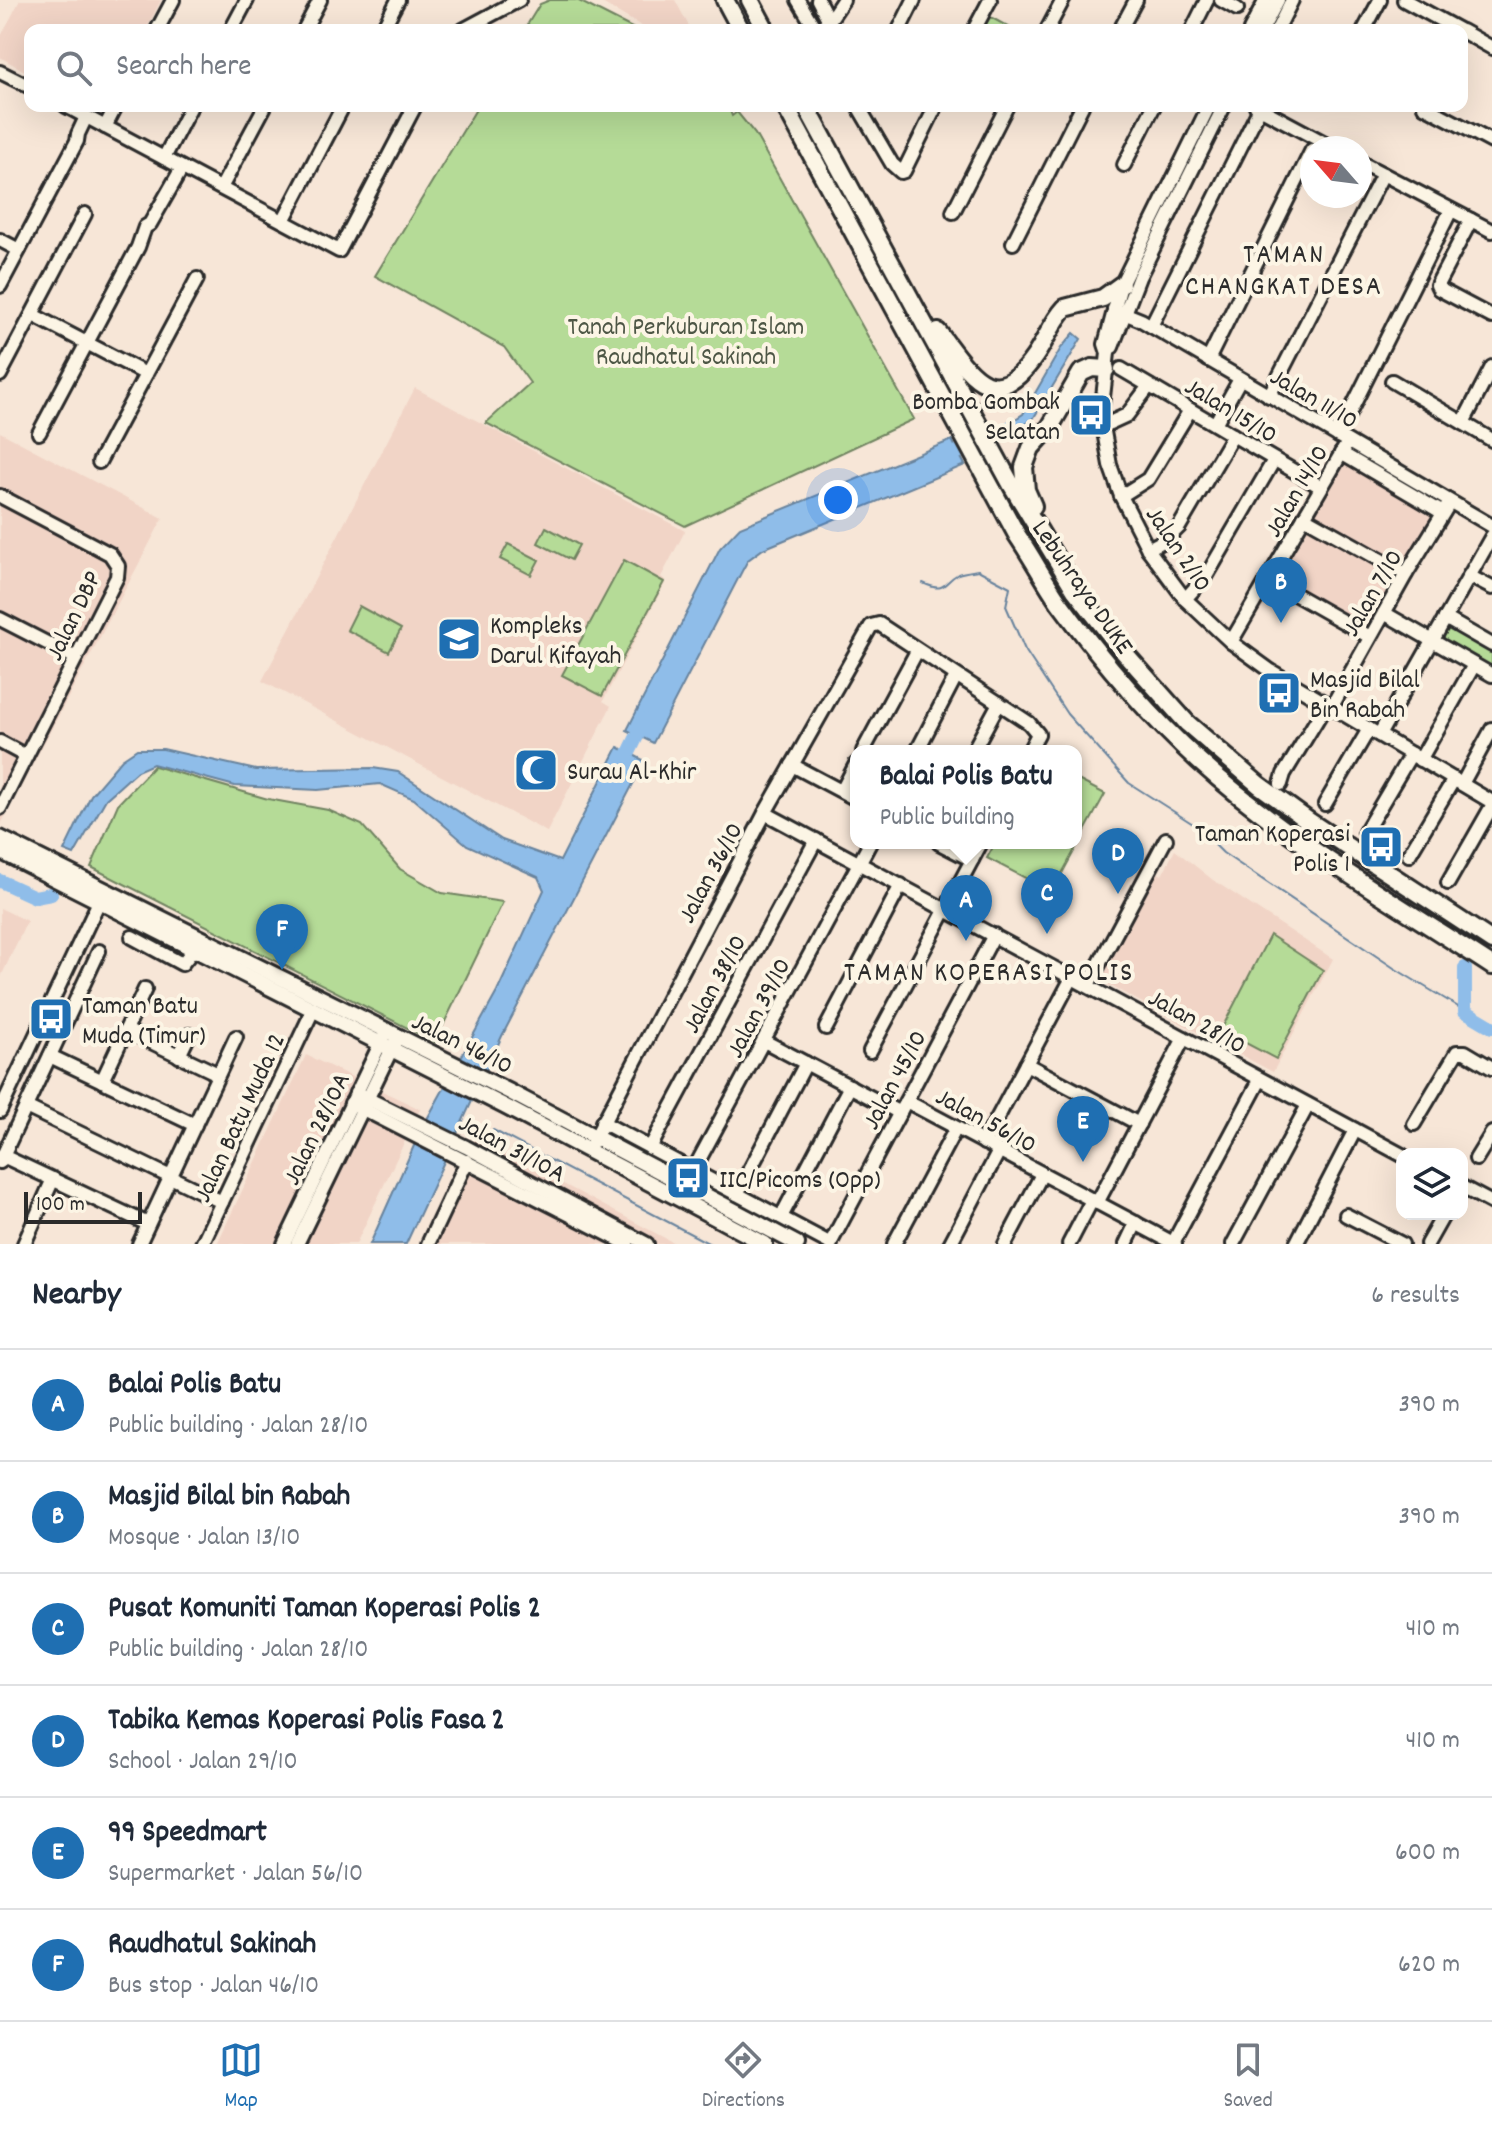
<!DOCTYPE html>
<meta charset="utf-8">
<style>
:root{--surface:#fff;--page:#f2f2f3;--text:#1f2937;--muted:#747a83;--line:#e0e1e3;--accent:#1f6fb2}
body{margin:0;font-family:Dekko,sans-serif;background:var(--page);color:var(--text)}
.controls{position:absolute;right:24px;bottom:24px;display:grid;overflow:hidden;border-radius:16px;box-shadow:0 8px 32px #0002}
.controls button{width:72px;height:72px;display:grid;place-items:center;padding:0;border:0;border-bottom:2px solid var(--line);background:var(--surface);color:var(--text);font:40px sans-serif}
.compass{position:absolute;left:1300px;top:136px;width:72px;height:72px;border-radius:50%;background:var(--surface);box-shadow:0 8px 32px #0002;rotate:298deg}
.scale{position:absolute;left:24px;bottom:20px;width:118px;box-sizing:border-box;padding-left:8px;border:4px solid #2b2b2b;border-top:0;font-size:22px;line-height:28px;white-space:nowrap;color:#2b2b2b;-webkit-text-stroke:6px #fcf5e5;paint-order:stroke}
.you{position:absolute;left:838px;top:500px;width:28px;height:28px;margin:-20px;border:6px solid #fff;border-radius:50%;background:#1a73e8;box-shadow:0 0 0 12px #1a73e833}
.badge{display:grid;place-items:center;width:52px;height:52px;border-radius:50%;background:var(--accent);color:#fff;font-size:26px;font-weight:700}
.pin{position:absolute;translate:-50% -66px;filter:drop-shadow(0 2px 4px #0008)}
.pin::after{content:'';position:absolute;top:42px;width:28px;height:24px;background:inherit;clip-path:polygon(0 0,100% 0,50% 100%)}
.popup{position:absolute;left:850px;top:745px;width:232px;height:104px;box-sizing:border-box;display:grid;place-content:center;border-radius:16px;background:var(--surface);filter:drop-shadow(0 2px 6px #0005);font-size:26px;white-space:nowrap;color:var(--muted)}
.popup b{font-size:30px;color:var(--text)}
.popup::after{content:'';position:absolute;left:50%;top:100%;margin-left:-16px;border:16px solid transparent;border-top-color:var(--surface)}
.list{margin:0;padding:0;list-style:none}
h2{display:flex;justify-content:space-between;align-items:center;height:104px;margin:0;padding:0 32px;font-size:34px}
h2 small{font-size:26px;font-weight:400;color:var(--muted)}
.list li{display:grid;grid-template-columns:52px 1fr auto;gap:24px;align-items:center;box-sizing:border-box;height:112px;padding:0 32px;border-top:2px solid var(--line)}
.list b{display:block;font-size:30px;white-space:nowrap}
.list p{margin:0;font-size:26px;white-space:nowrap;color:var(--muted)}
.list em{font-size:26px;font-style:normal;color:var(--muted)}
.icon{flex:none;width:44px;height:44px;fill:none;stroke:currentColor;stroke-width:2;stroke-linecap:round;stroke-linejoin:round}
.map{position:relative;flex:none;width:1492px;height:1244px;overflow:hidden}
.search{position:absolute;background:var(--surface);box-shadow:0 8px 32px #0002;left:24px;right:24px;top:24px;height:88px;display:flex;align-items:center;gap:20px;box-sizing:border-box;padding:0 28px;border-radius:16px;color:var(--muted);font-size:30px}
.sheet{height:776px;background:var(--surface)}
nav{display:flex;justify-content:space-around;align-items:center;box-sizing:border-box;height:112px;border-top:2px solid var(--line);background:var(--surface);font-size:22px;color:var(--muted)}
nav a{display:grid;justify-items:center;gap:4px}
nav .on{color:var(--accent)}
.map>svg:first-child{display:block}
</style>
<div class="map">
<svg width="1492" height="1244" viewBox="0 0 1492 1244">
<rect width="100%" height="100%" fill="#f7e6d7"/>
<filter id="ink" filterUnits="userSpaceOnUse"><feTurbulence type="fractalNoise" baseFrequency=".0125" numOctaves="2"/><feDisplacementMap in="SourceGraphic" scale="16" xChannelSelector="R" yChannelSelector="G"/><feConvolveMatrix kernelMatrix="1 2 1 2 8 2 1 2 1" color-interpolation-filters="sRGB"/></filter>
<g filter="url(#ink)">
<g fill="#f1d4c6">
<path d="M 20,0 L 161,0 L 146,30 L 30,30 L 30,74 L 0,57 L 0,38 Z"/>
<path d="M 597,0 L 675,0 L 691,30 L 648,30 Z"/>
<path d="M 415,388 L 685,531 L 661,577 L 666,581 L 603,701 L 611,706 L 547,832 L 262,681 Z"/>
<path d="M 0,432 L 163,518 L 0,826 Z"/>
<path d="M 1350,451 L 1444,506 L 1370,633 L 1277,578 Z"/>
<path d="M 1175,850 L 1213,880 L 1333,959 L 1273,1072 L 1103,982 L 1101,974 L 1156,872 L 1162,875 Z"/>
<path d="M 0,908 L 27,921 L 0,979 Z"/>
<path d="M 306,1055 L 420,1109 L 356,1244 L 217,1244 Z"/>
<path d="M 475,1137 L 676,1244 L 423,1244 Z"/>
</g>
<g fill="#b5db97" stroke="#708361" stroke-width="2">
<path d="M 550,0 L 577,0 L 636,30 L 524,30 L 540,4 Z"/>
<path d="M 983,13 L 1014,30 L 974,30 Z"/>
<path d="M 478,106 L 728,106 L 732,116 L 737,112 L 755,134 L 914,419 L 685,526 L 486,423 L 530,383 L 504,347 L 375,276 Z"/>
<path d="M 546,527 L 579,545 L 571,560 L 538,543 Z"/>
<path d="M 508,544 L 539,560 L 531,575 L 500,559 Z"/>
<path d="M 624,560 L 664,582 L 602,696 L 562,675 Z"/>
<path d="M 359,606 L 401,629 L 389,652 L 347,630 Z"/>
<path d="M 1445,624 L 1492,651 L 1492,670 L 1437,638 Z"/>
<path d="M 154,766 L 268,799 L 328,810 L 362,825 L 400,869 L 442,893 L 503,902 L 435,1042 L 91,867 L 118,804 Z"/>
<path d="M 1076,779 L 1105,794 L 1052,892 L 987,858 L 995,843 L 1076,843 Z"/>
<path d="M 1270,935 L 1323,970 L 1276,1059 L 1221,1030 Z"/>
</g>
<g fill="#8fbde9" stroke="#67839d" stroke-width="2">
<path d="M 1074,333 L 1081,339 L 1033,419 L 1000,442 L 995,432 L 1023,414 L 1061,348 Z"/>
<path d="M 952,440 L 965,465 L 763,549 L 748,560 L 742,571 L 653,743 L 627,730 L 720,548 L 740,527 Z"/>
<path d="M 618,747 L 645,761 L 502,1036 L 406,1244 L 370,1244 L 421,1130 L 497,992 L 544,890 L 538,877 L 467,845 L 414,799 L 380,784 L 318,790 L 235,786 L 153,764 L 137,771 L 106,799 L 74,855 L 64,851 L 91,795 L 122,759 L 137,749 L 163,749 L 256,770 L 373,768 L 398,772 L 502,840 L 560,861 Z"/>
</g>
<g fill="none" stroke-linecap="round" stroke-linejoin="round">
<g stroke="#67839d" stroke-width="2">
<path d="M 923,583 C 946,594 942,583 958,574 C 963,572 972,571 978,570 L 1010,587 L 1006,606 L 1025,650 L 1067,714 L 1129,783 L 1215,838 L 1215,845 L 1223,853 L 1394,968 L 1465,1011"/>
<path d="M 493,1130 L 710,1244"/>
</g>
<g stroke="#8fbde9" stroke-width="14">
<path d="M 940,459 L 1000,435 L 1012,426"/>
<path d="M 621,769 L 645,720"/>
<path d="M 0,881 L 35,897 L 51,894"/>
<path d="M 1465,968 L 1465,1011 L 1492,1027"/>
</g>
<g stroke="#2b2b2b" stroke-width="18">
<g id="minor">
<path d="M 798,0 L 816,30"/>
<path d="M 818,0 L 829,21"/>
<path d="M 1221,0 L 1237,9"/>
<path d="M 1404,0 L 1459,30"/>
<path d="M 157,30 L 173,0"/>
<path d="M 231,30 L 247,0"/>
<path d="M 304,30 L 320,0"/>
<path d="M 382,30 L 398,0"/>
<path d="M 463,30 L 519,0"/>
<path d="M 817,30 L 829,21 L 843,0"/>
<path d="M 899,30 L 914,0"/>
<path d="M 974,30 L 990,0"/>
<path d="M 1047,30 L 1063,0"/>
<path d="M 1120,30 L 1136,0"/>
<path d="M 1192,30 L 1207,0"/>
<path d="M 1250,30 L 1266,0"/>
<path d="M 1262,30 L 1278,0"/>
<path d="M 1277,30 L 1292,0"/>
<path d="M 1364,30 L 1380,0"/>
<path d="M 1462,31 L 1492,48"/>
<path d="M 0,72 L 30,87"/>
<path d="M 66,106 L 339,251 L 415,106"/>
<path d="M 858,106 L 892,164 L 901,172 L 904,171 L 936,106"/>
<path d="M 1209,106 L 1121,285 L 1105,344 L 1108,353 L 1101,415 L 1110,465 L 1121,496 L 1148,549 L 1185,599 L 1231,642 L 1271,671 L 1492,802"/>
<path d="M 1256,106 L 1334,148"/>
<path d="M 1424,106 L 1492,142"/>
<path d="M 105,127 L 116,106"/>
<path d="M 164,158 L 191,106"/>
<path d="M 1360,162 L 1492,231"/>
<path d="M 1124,165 L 1154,106"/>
<path d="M 221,188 L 265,106"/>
<path d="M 953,212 L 1007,106"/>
<path d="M 1471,220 L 1437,285 L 1439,289 L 1492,317"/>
<path d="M 283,221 L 343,106"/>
<path d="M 0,240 L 19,250"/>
<path d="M 1013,243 L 1082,106"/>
<path d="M 0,286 L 77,141 L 78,134 L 86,117"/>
<path d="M 1114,309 L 1141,320 L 1492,526"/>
<path d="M 33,315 L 146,374"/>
<path d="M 1151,326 L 1260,108"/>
<path d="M 1112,347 L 1139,277 L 1224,106"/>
<path d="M 1208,360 L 1312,150"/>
<path d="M 1121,369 L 1321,487"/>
<path d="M 0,375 L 85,214"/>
<path d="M 1392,381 L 1492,440"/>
<path d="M 1269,396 L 1383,174"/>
<path d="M 1463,423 L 1492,367"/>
<path d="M 1215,424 L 1240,379"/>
<path d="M 1103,426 L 1127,415 L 1149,386"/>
<path d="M 39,433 L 138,247 L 145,227 L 150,224 L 182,168"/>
<path d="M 1338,436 L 1451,210"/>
<path d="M 1341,453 L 1443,513"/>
<path d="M 99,462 L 197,279"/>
<path d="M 0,496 L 110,554 L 118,566 L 117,577 L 0,808"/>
<path d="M 1121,496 L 1148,479 L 1190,410"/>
<path d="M 1304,517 L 1406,574"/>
<path d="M 1148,549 L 1167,539 L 1179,527 L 1233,435"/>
<path d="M 1469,576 L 1492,588"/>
<path d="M 1268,579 L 1370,637"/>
<path d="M 1185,599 L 1207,575 L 1274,460"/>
<path d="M 1384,613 L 1492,675"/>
<path d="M 1445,618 L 1492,645"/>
<path d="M 0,619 L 76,658"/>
<path d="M 1231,642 L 1348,442"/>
<path d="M 1332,706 L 1406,574 L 1450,502"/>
<path d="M 1379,735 L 1492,536"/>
<path d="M 0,742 L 26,756"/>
<path d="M 863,751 L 917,651"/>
<path d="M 917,751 L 956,676"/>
<path d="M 973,751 L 999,703"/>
<path d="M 1420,760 L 1474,665"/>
<path d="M 792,765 L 856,799"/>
<path d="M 1281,784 L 1284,774 L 1327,703"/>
<path d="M 1462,784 L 1492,729"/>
<path d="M 842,791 L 856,764"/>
<path d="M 1325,804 L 1369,729"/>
<path d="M 765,813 L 1402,1155"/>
<path d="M 1365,832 L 1411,754"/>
<path d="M 939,843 L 972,860"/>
<path d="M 1409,855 L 1454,779"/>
<path d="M 1448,883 L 1492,806"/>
<path d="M 132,937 L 182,964 L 194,949"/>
<path d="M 1088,985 L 1166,839"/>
<path d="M 826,1028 L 901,885"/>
<path d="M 126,1030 L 218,1074"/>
<path d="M 764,1041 L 900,1113"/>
<path d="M 870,1051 L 981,843"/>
<path d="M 50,1056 L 195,1125"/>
<path d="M 179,1056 L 189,1035"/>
<path d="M 1026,1064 L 1139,1124"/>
<path d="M 102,1081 L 145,989"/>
<path d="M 356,1093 L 466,1147 L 647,1244"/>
<path d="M 906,1101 L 1175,1244"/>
<path d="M 351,1103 L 627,1244"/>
<path d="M 26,1107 L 222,1202"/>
<path d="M 0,1111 L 103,893"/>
<path d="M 602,1122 L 831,1244"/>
<path d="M 1414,1124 L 1457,1052 L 1465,1052 L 1492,1068"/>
<path d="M 593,1142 L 765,813 L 871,626 L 879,624 L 1029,723 L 1038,734 L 1029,751"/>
<path d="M 984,1143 L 1073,976"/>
<path d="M 650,1148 L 816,840"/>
<path d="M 3,1156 L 148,1224"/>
<path d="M 1476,1159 L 1492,1133"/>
<path d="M 0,1162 L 99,951"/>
<path d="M 693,1171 L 870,843"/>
<path d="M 1462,1187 L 1492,1203"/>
<path d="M 737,1194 L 806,1063"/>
<path d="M 1097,1203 L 1184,1038"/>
<path d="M 1346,1215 L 1402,1244"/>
<path d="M 781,1217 L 850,1086"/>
<path d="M 1173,1243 L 1260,1080"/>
<path d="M 24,1244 L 53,1179"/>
<path d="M 139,1244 L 236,1037"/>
<path d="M 202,1244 L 313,1010"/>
<path d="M 284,1244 L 383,1038"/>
<path d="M 297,1244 L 395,1042"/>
<path d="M 428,1244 L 467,1161"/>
<path d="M 830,1244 L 994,935"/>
<path d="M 894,1244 L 956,1128"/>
<path d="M 950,1244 L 999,1151"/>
<path d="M 1005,1244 L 1042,1174"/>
<path d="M 1069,1244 L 1092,1200"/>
<path d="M 1126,1244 L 1136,1223"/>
<path d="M 1233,1244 L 1308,1105"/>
<path d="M 1296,1244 L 1355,1130"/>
<path d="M 1427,1244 L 1444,1214"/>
</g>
</g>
<g stroke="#2b2b2b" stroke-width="20">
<g id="major">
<path d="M 0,838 L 510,1092 L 797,1244"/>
<path d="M 0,851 L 504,1106 L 765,1244"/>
</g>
</g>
<g stroke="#2b2b2b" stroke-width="22">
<g id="highway">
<path d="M 725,0 L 741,30"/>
<path d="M 750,0 L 766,30"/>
<path d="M 785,106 L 1017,535 C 1032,557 1044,580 1059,602 C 1100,658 1147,714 1199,761 C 1287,841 1393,901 1492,966"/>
<path d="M 806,106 L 1011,484 L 1075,590 L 1122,650 L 1187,723 L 1259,785 L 1310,822 L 1492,941"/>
<path d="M 938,332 C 968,371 993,417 1035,356 C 1046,340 1052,322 1065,308 L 1103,298 L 1121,285"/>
<path d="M 1033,506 L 1026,490 L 1024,467 L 1031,448 L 1050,427 L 1081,373 L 1092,368 L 1106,369"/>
</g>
</g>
<use href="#minor" stroke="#fcf5e5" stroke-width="12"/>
<use href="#major" stroke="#fcf5e5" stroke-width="14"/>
<use href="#highway" stroke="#fcf5e5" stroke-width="16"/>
</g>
</g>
<defs>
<g id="bus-square" transform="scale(2.3)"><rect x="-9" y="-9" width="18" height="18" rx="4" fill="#1f6fb2" stroke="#fcf5e5"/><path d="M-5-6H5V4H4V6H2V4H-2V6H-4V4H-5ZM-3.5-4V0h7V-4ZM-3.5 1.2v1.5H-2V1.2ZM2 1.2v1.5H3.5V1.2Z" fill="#fff"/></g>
<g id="school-square" transform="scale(2.3)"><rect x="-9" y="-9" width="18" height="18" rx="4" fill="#1f6fb2" stroke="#fcf5e5"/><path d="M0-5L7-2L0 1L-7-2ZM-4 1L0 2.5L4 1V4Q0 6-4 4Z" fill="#fff"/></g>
<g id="mosque-square" transform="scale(2.3)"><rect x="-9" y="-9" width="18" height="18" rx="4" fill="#1f6fb2" stroke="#fcf5e5"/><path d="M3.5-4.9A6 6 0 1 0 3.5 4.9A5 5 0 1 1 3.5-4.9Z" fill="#fff"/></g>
</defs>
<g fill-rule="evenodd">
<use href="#bus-square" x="1091" y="415"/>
<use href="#school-square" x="459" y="639"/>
<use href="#bus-square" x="1279" y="693"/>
<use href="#mosque-square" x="536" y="770"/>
<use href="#bus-square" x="1381" y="847"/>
<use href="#bus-square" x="51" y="1019"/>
<use href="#bus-square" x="688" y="1178"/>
</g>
<g text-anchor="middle" stroke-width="8" stroke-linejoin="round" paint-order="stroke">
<g font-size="26" fill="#4e5746" stroke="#fcf5e5">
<text x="686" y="334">Tanah Perkuburan Islam<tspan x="686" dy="30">Raudhatul Sakinah</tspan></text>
</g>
<g font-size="26" fill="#2b2b2b" stroke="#fcf5e5">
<text transform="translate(1315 397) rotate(30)" y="9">Jalan 11/10</text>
<text transform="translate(1232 409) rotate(31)" y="9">Jalan 15/10</text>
<text transform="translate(1295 490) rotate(-60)" y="9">Jalan 14/10</text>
<text transform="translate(1180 548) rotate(56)" y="9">Jalan 2/10</text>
<text transform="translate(1084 586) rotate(55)" y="9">Lebuhraya DUKE</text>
<text transform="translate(1371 592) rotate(-60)" y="9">Jalan 7/10</text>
<text transform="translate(72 615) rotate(-64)" y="9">Jalan DBP</text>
<text transform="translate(709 872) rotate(-62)" y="9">Jalan 36/10</text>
<text transform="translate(713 983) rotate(-62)" y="9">Jalan 38/10</text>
<text transform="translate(757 1007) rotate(-62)" y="9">Jalan 39/10</text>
<text transform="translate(1198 1020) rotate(29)" y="9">Jalan 28/10</text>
<text transform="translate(463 1042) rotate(26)" y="9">Jalan 46/10</text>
<text transform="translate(893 1079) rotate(-62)" y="9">Jalan 45/10</text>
<text transform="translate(238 1117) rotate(-65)" y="9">Jalan Batu Muda 12</text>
<text transform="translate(987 1119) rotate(28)" y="9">Jalan 56/10</text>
<text transform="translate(315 1128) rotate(-64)" y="9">Jalan 28/10A</text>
<text transform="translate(513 1147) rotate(28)" y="9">Jalan 31/10A</text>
</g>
<g font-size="26" fill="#2b2b2b" stroke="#fcf5e5" text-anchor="start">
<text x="1060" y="409" text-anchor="end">Bomba Gombak<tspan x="1060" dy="30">Selatan</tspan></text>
<text x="490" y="633">Kompleks<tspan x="490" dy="30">Darul Kifayah</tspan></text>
<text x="1310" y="687">Masjid Bilal<tspan x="1310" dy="30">Bin Rabah</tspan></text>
<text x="567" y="779">Surau Al-Khir</text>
<text x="1350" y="841" text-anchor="end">Taman Koperasi<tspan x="1350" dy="30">Polis 1</tspan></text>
<text x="82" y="1013">Taman Batu<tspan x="82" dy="30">Muda (Timur)</tspan></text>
<text x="719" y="1187">IIC/Picoms (Opp)</text>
</g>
<g font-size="28" letter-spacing="2" fill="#2b2b2b" stroke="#fcf5e5">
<text x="1284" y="262">TAMAN<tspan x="1284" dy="32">CHANGKAT DESA</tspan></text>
<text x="989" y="980">TAMAN KOPERASI POLIS</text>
</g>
</g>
</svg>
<div class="controls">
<button><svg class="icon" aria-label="layers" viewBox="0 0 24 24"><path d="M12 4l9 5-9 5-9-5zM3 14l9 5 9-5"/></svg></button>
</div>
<svg class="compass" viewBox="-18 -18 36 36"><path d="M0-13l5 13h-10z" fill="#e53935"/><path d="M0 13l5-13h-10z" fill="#747a83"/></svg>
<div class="scale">100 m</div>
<div class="you"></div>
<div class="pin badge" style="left:966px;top:941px">A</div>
<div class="popup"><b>Balai Polis Batu</b>Public building</div>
<div class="pin badge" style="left:1281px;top:623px">B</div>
<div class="pin badge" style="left:1047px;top:934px">C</div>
<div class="pin badge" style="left:1118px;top:894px">D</div>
<div class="pin badge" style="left:1083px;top:1162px">E</div>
<div class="pin badge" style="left:282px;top:970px">F</div>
<div class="search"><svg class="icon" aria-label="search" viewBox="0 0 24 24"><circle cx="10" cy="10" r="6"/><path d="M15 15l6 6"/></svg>Search here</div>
</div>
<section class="sheet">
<h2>Nearby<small>6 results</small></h2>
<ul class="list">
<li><span class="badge">A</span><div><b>Balai Polis Batu</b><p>Public building · Jalan 28/10</p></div><em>390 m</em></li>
<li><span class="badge">B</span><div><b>Masjid Bilal bin Rabah</b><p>Mosque · Jalan 13/10</p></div><em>390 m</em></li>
<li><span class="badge">C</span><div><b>Pusat Komuniti Taman Koperasi Polis 2</b><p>Public building · Jalan 28/10</p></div><em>410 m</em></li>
<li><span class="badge">D</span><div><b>Tabika Kemas Koperasi Polis Fasa 2</b><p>School · Jalan 29/10</p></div><em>410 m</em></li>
<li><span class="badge">E</span><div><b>99 Speedmart</b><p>Supermarket · Jalan 56/10</p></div><em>600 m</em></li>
<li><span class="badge">F</span><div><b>Raudhatul Sakinah</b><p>Bus stop · Jalan 46/10</p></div><em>620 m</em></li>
</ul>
</section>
<nav>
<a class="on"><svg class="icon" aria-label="map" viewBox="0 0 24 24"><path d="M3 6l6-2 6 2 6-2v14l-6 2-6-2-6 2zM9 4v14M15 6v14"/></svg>Map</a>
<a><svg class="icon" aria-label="directions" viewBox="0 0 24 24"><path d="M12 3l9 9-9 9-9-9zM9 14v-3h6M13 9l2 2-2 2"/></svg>Directions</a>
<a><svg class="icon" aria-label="saved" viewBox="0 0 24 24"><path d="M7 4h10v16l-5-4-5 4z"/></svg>Saved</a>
</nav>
